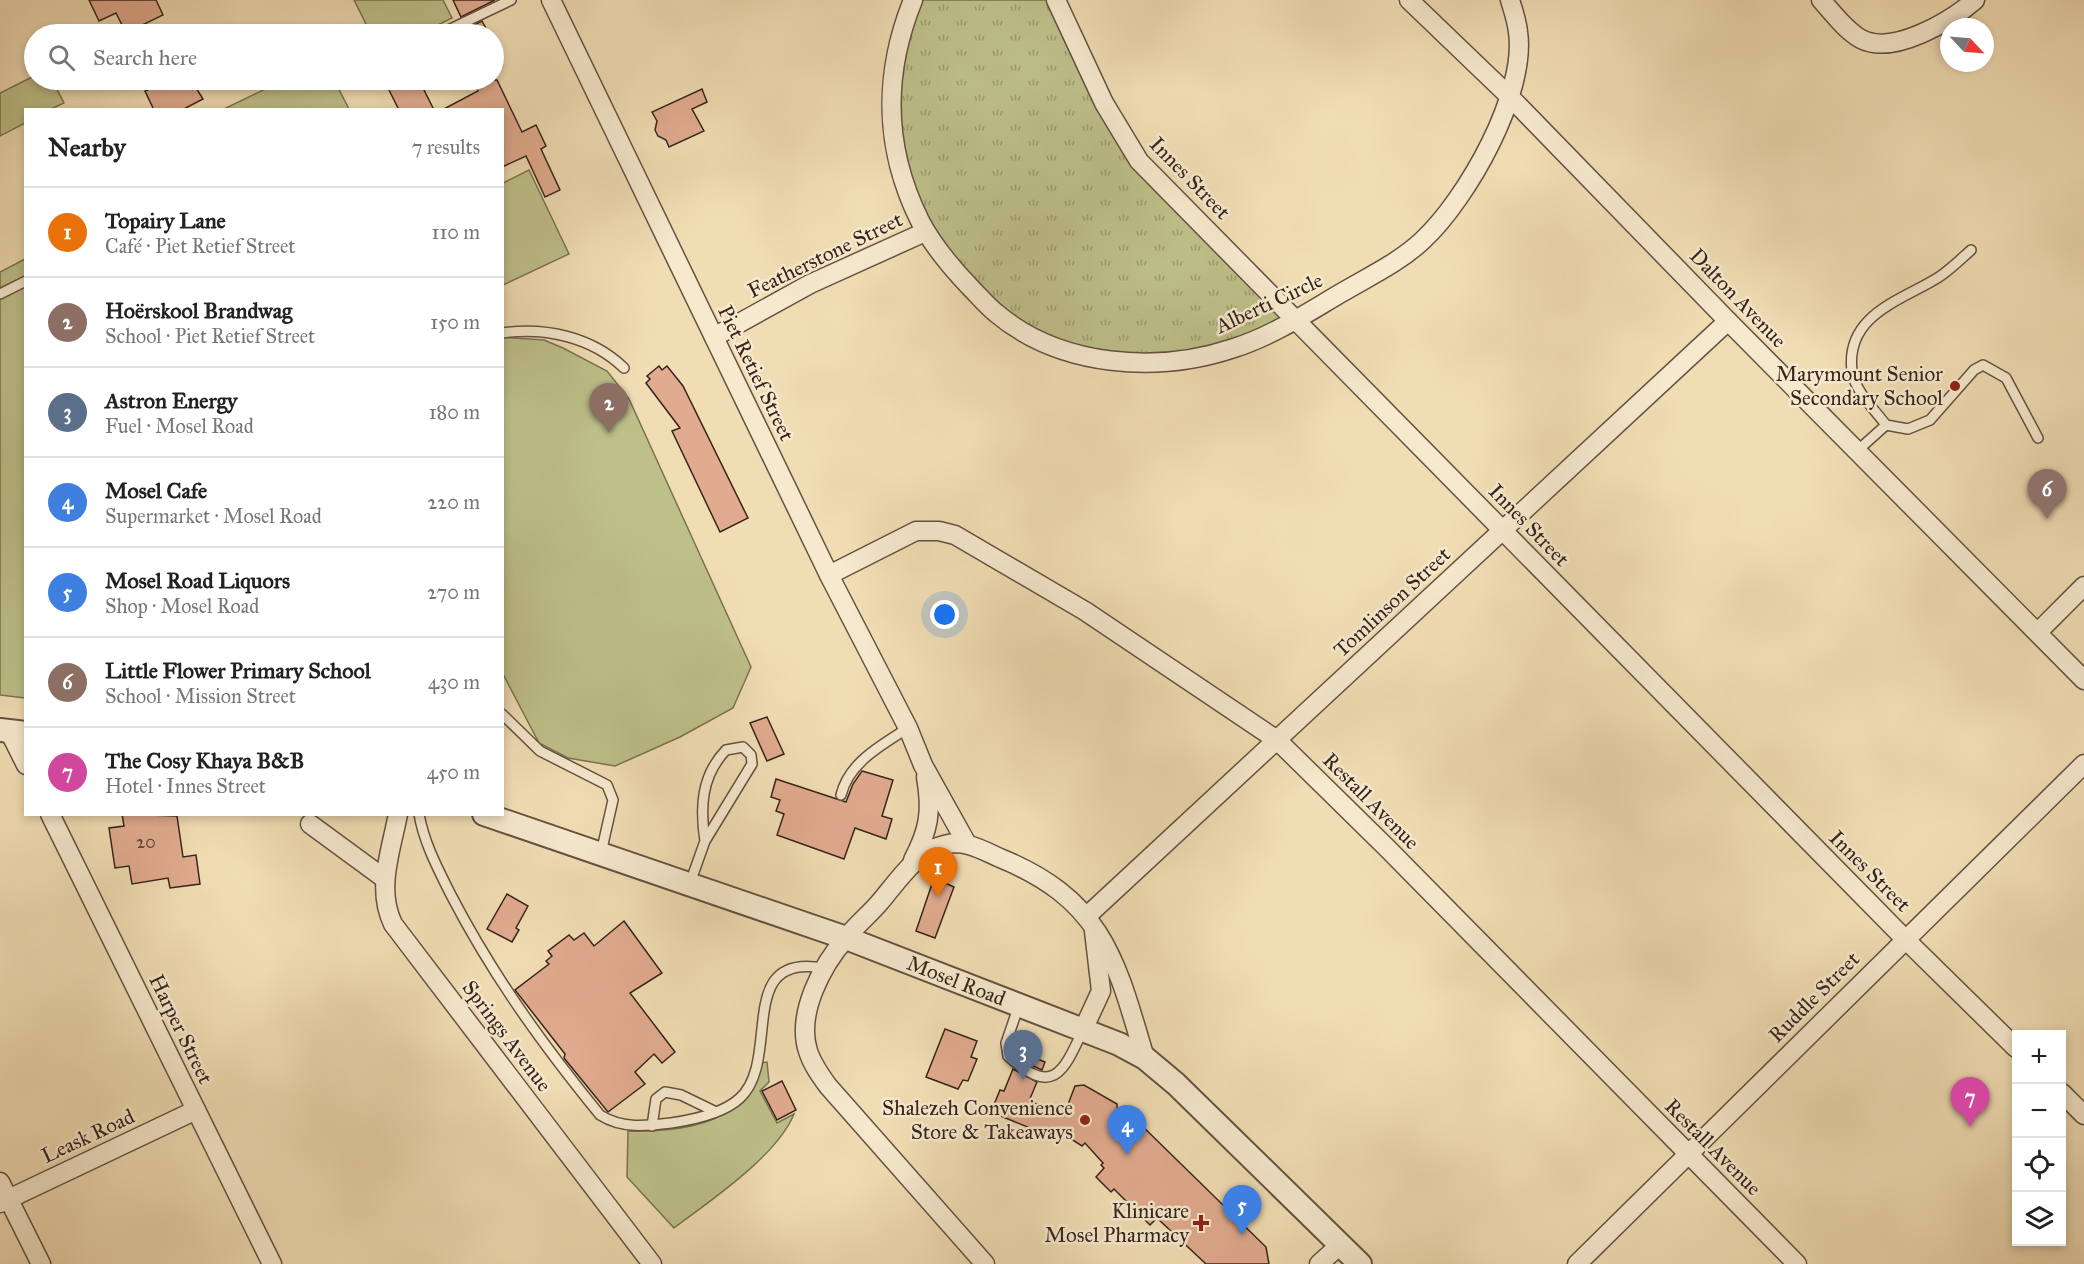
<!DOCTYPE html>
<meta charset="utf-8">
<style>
:root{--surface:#fff;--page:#f6f6f6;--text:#222;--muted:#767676;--line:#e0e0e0;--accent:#0b8043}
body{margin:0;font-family:"IM FELL Great Primer",serif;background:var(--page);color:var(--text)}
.controls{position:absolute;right:18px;bottom:18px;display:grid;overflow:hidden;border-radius:0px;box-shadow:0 3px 9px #0003}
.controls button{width:54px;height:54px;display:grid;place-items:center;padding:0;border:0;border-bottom:2px solid var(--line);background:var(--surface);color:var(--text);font:30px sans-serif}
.compass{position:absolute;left:1940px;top:18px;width:54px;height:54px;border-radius:50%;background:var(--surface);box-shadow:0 3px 9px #0003;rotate:116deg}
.you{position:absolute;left:945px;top:615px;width:21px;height:21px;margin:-15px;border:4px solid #fff;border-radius:50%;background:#1a73e8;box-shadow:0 0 0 9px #1a73e833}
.badge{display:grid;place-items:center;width:39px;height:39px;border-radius:50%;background:var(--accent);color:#fff;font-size:20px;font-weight:700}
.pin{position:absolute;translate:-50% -50px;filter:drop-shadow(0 2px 3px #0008)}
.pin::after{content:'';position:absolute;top:32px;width:21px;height:18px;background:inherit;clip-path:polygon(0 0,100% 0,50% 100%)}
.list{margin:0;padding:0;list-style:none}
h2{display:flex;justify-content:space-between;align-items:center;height:78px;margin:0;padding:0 24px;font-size:26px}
h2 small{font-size:20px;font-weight:400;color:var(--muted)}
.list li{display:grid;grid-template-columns:39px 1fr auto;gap:18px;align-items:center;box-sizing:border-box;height:90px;padding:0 24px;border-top:2px solid var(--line)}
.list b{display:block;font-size:22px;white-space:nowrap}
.list p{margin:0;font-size:20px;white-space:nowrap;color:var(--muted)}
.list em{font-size:20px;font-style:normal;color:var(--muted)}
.icon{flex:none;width:33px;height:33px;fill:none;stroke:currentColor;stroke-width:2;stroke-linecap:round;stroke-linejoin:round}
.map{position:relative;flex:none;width:2084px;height:1264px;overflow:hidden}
.search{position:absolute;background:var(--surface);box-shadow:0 3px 9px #0003;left:24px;top:24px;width:480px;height:66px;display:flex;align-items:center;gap:15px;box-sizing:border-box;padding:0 21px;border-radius:33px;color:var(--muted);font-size:22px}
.panel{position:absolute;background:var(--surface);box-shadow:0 3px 9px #0003;left:24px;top:108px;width:480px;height:708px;border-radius:0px}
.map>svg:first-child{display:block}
</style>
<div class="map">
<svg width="2084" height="1264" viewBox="0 0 2084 1264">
<defs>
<pattern id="park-tufts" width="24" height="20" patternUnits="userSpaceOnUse" patternTransform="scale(1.5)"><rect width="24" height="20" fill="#bec08a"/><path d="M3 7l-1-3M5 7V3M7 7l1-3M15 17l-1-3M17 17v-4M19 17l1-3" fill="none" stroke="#9b9c70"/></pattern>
</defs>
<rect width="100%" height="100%" fill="#f1ddb4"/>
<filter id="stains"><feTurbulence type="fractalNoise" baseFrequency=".00333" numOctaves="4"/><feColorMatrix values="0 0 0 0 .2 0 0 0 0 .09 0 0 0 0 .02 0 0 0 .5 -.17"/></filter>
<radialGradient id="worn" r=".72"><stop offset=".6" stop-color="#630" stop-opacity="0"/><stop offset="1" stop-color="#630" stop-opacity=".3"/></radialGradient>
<g fill="#bec08a" stroke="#7a7252" stroke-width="1.5">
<path d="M 354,0 L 443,0 L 452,18 L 420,34 L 371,34 Z"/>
<path d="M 34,76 L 34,80 L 52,80 L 64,103 L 51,109 L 26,110 L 25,123 L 0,136 L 0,93 Z"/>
<path d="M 284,80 L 334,80 L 349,109 L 224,109 Z"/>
<path d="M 529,170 L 569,254 L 503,285 L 503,183 Z"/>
<path d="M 25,259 L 25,698 L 0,695 L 0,272 Z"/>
<path d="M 502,337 L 544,340 L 563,348 L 607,371 L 629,399 L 751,667 L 733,708 L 680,737 L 615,766 L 568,758 L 539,743 L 503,674 Z"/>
<path d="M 767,1062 L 769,1082 L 760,1091 L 777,1123 L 794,1114 C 777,1156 710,1201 674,1228 L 627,1177 L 628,1131 C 668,1132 717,1128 746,1097 C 753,1089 757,1073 761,1063 Z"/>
</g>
<path fill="url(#park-tufts)" stroke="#7a7252" stroke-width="1.5" d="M 911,0 L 1052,0 L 1119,142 L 1292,319 L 1220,347 L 1134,361 L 1053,353 L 996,314 L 902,194 L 898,34 Z"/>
<g fill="#e1ab8f" stroke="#36241b" stroke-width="1.5">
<path d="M 89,0 L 156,0 L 163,15 L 126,33 L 116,13 L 99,21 Z"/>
<path d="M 453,0 L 495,0 L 461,17 Z"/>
<path d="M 482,21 L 489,34 L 469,34 L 466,29 Z"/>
<path d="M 169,80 L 191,80 L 203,99 L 182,110 L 154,110 L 145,91 Z"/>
<path d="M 384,80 L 419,80 L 434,110 L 399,110 Z"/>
<path d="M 473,80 L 497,80 L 522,132 L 536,125 L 546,146 L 541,149 L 560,190 L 545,197 L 526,156 L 502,167 L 502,110 L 442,110 L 478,91 Z"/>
<path d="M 702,89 L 707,102 L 692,109 L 704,131 L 669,147 L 666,140 L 658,136 L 655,130 L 657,121 L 652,112 Z"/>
<path d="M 659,366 L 662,370 L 667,366 L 683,386 L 748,518 L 720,532 L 672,431 L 680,428 L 646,383 L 650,379 L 647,376 Z"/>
<path d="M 767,717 L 784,754 L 767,761 L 750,723 Z"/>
<path d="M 862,771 L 893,780 L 882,816 L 892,819 L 886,839 L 855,828 L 844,859 L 777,835 L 784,814 L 776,811 L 780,800 L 771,797 L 776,779 L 846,802 L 853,784 Z"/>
<path d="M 122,814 L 177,816 L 183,857 L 196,855 L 200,884 L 170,888 L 168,878 L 132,884 L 129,866 L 115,868 L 109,828 L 124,826 Z"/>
<path d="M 934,878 L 954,887 L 935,938 L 916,931 Z"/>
<path d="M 507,894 L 528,906 L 516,928 L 519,930 L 512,942 L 487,929 Z"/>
<path d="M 624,921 L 662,973 L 630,993 L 675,1052 L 662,1063 L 654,1054 L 635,1072 L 645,1084 L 608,1112 L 564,1058 L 565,1054 L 515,990 L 549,964 L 546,961 L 552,956 L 548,951 L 569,935 L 574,940 L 584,933 L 594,946 Z"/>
<path d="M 945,1029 L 977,1041 L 971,1057 L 977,1059 L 968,1081 L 963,1080 L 958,1089 L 926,1077 Z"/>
<path d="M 1020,1052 L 1045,1062 L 1042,1070 L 1027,1063 L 1018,1056 Z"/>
<path d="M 1013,1069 L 1037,1082 L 1029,1101 L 1064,1115 L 1075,1086 L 1084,1085 L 1117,1104 L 1118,1130 L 1133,1117 L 1266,1247 L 1269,1264 L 1206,1264 L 1157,1218 L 1150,1225 L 1114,1189 L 1111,1192 L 1096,1177 L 1104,1168 L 1101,1165 L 1103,1163 L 1085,1143 L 1082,1146 L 1056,1129 L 1052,1137 L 991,1112 L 1000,1090 L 1004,1091 Z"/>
<path d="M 782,1081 L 796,1110 L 777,1120 L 762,1091 Z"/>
</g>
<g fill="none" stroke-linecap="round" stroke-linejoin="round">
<g stroke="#655241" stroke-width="12">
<g id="service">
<path d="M 440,34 L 511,0"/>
<path d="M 0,294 L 26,281"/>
<path d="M 502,333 C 546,327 592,337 624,368"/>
<path d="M 1886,425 C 1875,410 1854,390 1852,371 C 1845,314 1903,300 1939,277 C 1951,269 1961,259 1971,250"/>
<path d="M 1857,451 L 1886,425 L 1908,429 L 1930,420 L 1974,370 L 1983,365 L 2006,378 L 2038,438"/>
<path d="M 502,714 L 540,751 L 607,785 L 613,800 L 601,853"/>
<path d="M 841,795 C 849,762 882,745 908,728"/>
<path d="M 419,814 C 424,843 438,869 451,895 C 493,976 543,1045 600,1115 C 622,1129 647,1126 671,1123 C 692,1120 724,1113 740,1098 C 782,1059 734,952 823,968"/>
<path d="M 690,883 L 705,841 L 752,764 L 751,755 L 743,747 L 726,750 C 701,776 700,808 705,841"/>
<path d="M 1019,1005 L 1006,1043 L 1008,1056 C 1053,1097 1063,1073 1083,1030"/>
<path d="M 652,1126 L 656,1099 L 665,1092 L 681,1095 L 714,1111"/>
</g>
</g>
<g stroke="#655241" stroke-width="21">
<g id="minor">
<path d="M 551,0 L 829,575 L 908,728 L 923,765 L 967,844"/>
<path d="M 913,0 C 883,74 884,149 920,221 C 933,246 950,266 969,286 C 978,295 986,305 996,313 C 1060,367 1157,374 1234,348 C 1272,336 1307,313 1341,293 C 1368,277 1400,262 1423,240 C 1467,199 1527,93 1518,32 C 1517,21 1513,10 1510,0"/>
<path d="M 1056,0 L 1104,103 L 1139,161 L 1905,939 L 2016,1048"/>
<path d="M 1409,0 L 1509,96 L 1728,321 L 2084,680"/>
<path d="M 1821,0 C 1833,13 1846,31 1861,39 C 1893,56 1951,21 1975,0"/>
<path d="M 714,337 L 810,284 L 925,232"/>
<path d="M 829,575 L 916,531 L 939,531 L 955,535 L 1085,611 L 1277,740 L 1387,848 L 1797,1264"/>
<path d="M 2038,632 L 2084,586"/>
<path d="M 9,731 L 26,765"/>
<path d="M 50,814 L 272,1264"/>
<path d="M 398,814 C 391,851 376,889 393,924 L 652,1264"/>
<path d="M 310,824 L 385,879"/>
<path d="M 913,860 C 929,830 932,811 926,777"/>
<path d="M 1087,916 L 1728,321"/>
<path d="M 1083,1030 L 1101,991 L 1094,931"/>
<path d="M 2062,1093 L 2084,1115"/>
<path d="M 0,1182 L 41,1264"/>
<path d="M 0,1203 L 196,1110"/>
<path d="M 985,1264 L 828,1086 C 820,1075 812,1064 808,1051 C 796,1014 822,965 846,938 C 856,925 869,915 880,902 C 897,882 917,851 944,845 C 964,839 982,850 1000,858 C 1103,900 1116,960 1145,1058"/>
<path d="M 1319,1264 L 1340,1245"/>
<path d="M 1577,1264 L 2084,764"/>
</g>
</g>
<g stroke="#655241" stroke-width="26">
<g id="tertiary">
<path d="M 0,730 L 26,733"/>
<path id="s1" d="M 484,814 L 846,938 L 1119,1044 L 1145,1058 L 1176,1084 L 1360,1264"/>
</g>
</g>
<use href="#service" stroke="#f6e9ce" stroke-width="9"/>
<use href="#minor" stroke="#f6e9ce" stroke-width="18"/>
<use href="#tertiary" stroke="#f6e9ce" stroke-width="22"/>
</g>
<g fill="#8f2418" stroke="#f6e9ce" stroke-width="2">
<circle cx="1955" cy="386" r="6"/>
<circle cx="1085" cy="1120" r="6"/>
<path d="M1198 1214h6v6h6v6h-6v6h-6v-6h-6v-6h6z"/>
</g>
<g text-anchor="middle" stroke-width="5" stroke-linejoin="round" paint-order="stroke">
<g font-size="18" fill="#614638">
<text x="146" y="848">20</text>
</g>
<g font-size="21" fill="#36241b" stroke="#f6e9ce">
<text transform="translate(1190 178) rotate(46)" y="7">Innes Street</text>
<text transform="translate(825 255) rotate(-26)" y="7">Featherstone Street</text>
<text transform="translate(1738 298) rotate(46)" y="7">Dalton Avenue</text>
<text transform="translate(1269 303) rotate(-25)" y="7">Alberti Circle</text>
<text transform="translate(756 373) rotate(64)" y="7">Piet Retief Street</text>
<text transform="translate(1529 525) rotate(46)" y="7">Innes Street</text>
<text transform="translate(1392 602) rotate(-43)" y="7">Tomlinson Street</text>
<text transform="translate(1371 801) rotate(45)" y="7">Restall Avenue</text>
<text transform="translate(1870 871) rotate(45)" y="7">Innes Street</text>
<text dy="7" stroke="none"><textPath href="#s1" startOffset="501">Mosel Road</textPath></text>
<text transform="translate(1814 997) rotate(-45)" y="7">Ruddle Street</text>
<text transform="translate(181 1029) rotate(64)" y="7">Harper Street</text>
<text transform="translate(507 1036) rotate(53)" y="7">Springs Avenue</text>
<text transform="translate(88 1136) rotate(-25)" y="7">Leask Road</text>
<text transform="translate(1713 1147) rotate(45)" y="7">Restall Avenue</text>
</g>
<g font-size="21" fill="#36241b" stroke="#f6e9ce" text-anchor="end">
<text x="1943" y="381">Marymount Senior<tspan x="1943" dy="24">Secondary School</tspan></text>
<text x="1073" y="1115">Shalezeh Convenience<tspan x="1073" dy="24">Store &amp; Takeaways</tspan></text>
<text x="1189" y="1218">Klinicare<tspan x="1189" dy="24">Mosel Pharmacy</tspan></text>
</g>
</g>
<rect width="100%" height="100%" filter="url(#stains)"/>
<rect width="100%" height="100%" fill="url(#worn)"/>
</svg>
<div class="controls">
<button>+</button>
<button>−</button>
<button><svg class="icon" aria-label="locate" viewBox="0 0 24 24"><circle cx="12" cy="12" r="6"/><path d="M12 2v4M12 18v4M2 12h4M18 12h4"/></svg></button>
<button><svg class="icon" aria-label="layers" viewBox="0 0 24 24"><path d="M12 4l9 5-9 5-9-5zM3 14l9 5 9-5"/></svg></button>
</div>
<svg class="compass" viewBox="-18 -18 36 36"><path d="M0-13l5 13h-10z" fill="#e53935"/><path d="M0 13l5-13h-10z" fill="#767676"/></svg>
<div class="you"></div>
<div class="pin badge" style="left:938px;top:897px;background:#e8710a">1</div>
<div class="pin badge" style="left:609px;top:433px;background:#8d6e63">2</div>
<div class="pin badge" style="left:1023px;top:1080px;background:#5c6f8a">3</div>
<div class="pin badge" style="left:1127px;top:1155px;background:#3f7fe0">4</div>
<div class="pin badge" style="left:1242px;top:1235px;background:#3f7fe0">5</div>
<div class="pin badge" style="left:2047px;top:519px;background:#8d6e63">6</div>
<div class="pin badge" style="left:1970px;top:1127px;background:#d1479c">7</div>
<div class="search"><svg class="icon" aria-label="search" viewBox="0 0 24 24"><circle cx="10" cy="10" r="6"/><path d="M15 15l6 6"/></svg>Search here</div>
<section class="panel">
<h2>Nearby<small>7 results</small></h2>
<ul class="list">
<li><span class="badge" style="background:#e8710a">1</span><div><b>Topairy Lane</b><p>Café · Piet Retief Street</p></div><em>110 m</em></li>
<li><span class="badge" style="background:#8d6e63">2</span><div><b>Hoërskool Brandwag</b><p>School · Piet Retief Street</p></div><em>150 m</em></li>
<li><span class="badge" style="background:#5c6f8a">3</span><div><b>Astron Energy</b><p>Fuel · Mosel Road</p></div><em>180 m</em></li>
<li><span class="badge" style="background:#3f7fe0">4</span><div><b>Mosel Cafe</b><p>Supermarket · Mosel Road</p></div><em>220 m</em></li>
<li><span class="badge" style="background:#3f7fe0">5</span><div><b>Mosel Road Liquors</b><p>Shop · Mosel Road</p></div><em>270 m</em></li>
<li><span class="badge" style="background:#8d6e63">6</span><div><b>Little Flower Primary School</b><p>School · Mission Street</p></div><em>430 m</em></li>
<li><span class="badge" style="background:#d1479c">7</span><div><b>The Cosy Khaya B&amp;B</b><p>Hotel · Innes Street</p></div><em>450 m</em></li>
</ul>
</section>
</div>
